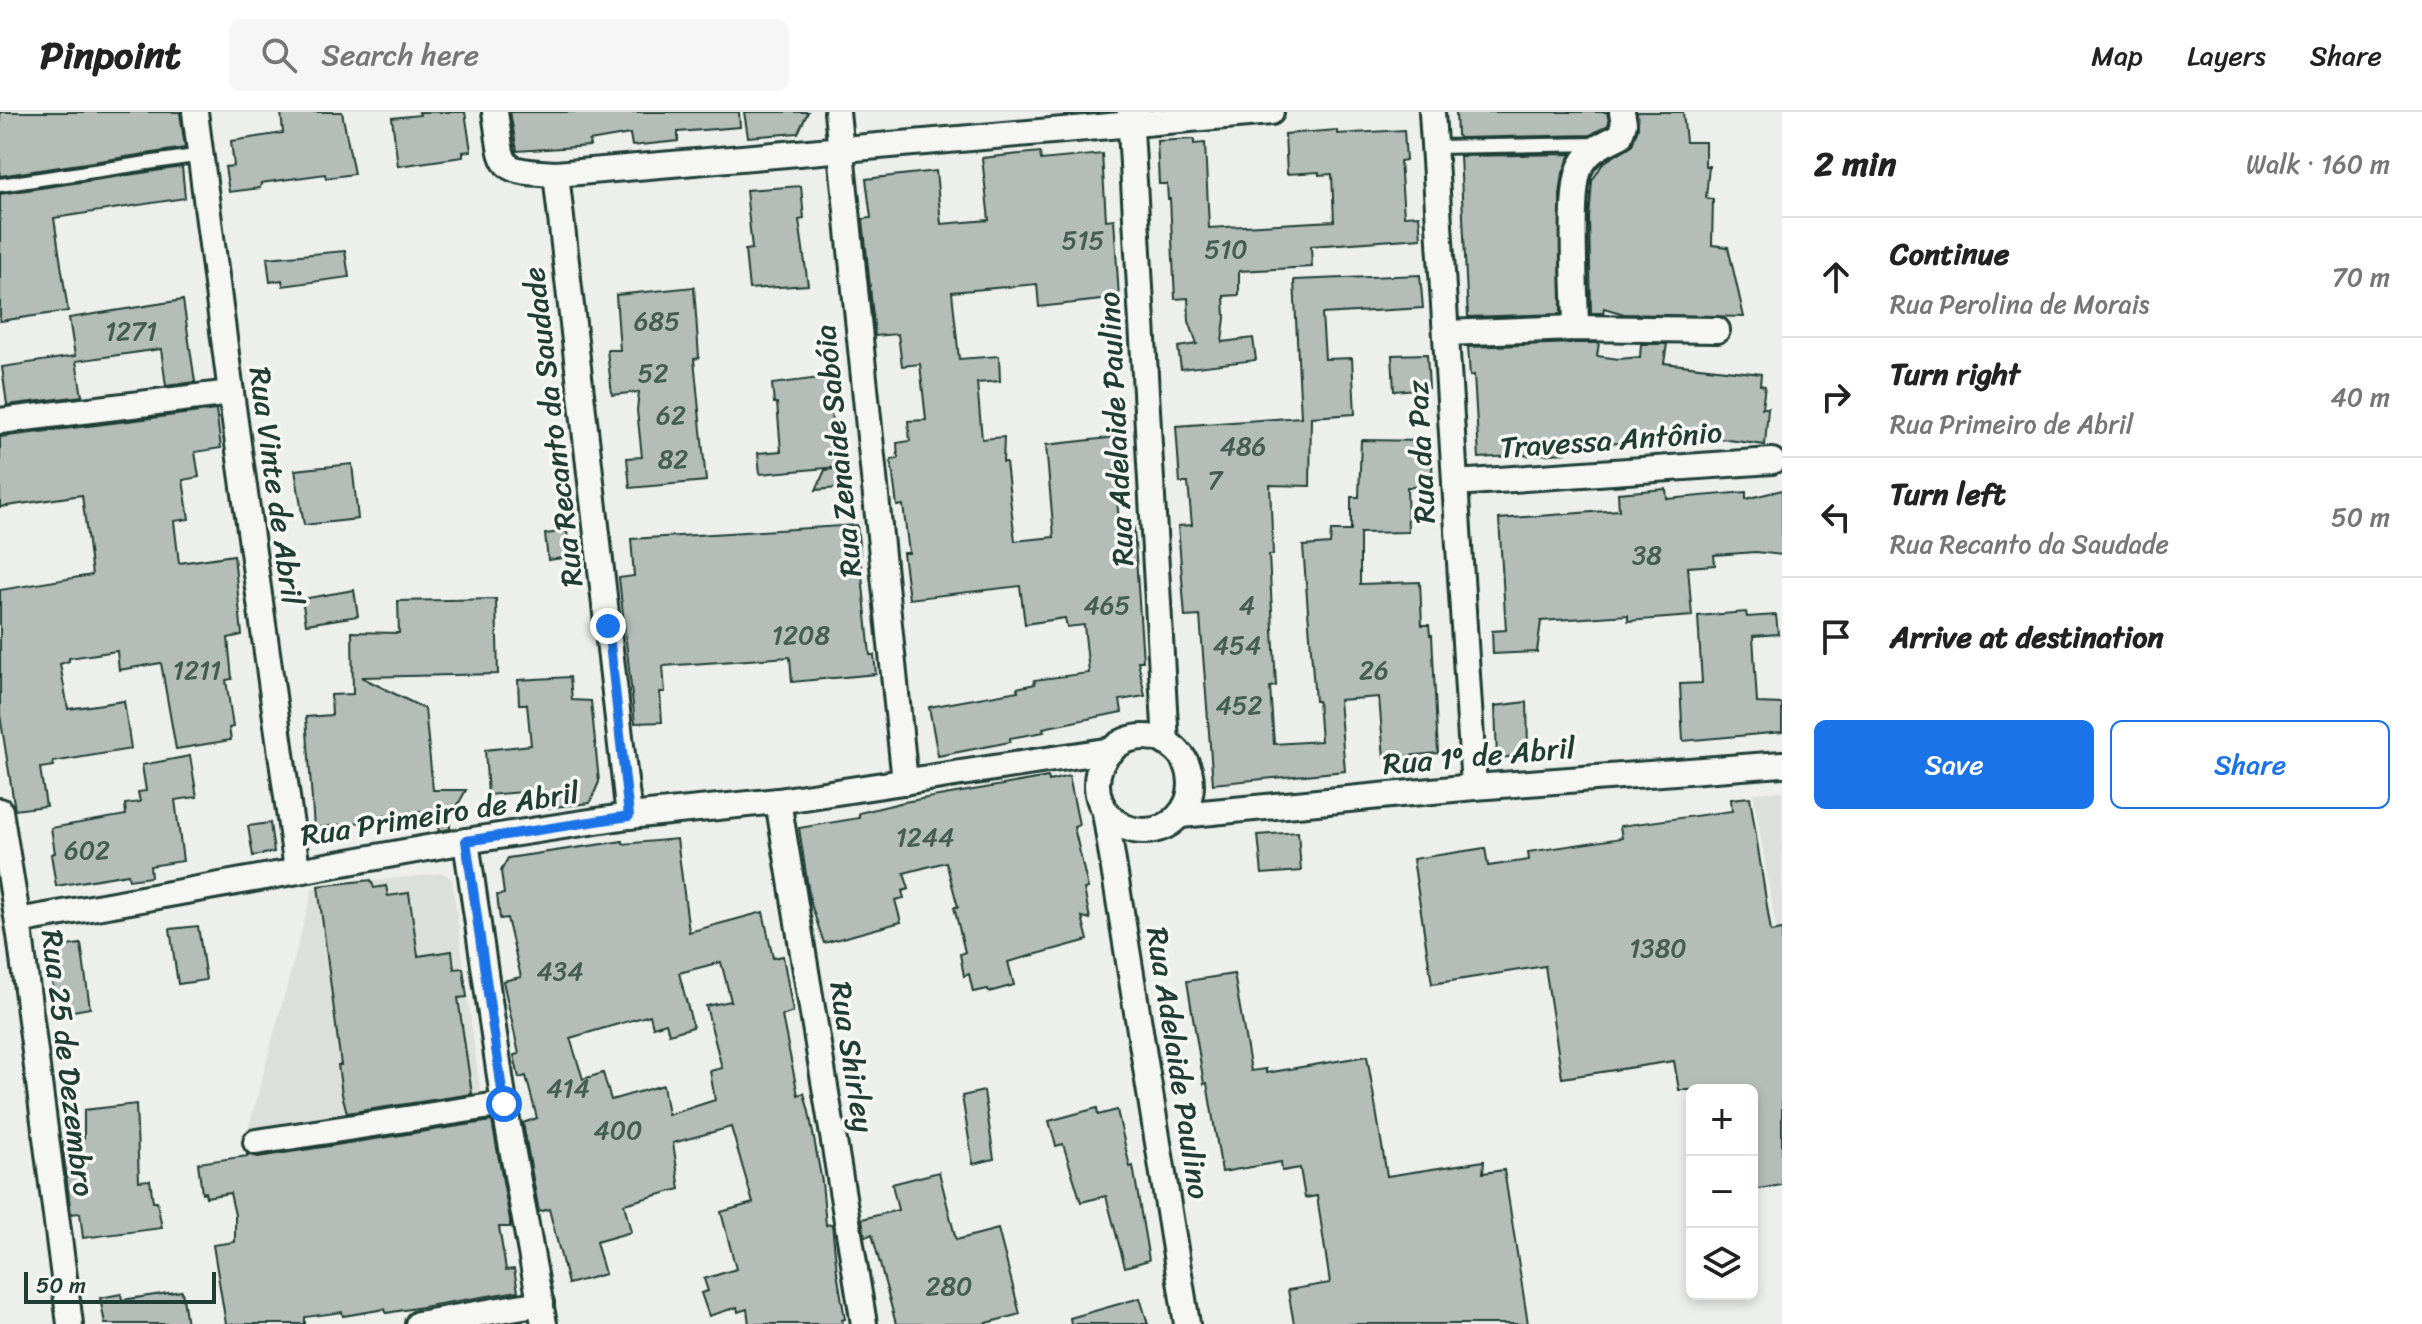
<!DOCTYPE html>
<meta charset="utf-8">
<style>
:root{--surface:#fff;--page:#f6f6f6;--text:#222;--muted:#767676;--line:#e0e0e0;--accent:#1a73e8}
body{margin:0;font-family:Sriracha,sans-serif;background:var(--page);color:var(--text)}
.controls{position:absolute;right:24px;bottom:24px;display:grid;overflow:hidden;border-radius:12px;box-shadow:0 4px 12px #0003}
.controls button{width:72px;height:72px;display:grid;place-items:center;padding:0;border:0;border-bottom:2px solid var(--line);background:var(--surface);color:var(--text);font:40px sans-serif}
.scale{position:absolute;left:24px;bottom:20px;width:192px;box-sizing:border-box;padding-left:8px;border:4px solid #1f3d34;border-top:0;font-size:22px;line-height:28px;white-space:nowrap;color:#1f3d34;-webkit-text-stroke:6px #f6f6f2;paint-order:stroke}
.stop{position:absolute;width:24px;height:24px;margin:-18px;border:6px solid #1a73e8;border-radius:50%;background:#fff}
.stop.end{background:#1a73e8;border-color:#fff;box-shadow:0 2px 8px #0008}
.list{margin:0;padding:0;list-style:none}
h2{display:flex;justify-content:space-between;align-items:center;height:104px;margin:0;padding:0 32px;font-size:34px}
h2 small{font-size:26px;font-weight:400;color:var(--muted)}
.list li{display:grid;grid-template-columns:52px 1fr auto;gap:24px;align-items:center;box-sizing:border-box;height:120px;padding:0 32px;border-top:2px solid var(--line)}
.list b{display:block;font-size:30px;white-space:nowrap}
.list p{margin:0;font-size:26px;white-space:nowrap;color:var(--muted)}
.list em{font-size:26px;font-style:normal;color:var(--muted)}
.actions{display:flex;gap:16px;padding:24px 32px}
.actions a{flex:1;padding:18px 0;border:2px solid var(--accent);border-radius:12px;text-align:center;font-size:28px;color:var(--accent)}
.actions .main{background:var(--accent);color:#fff}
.icon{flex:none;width:44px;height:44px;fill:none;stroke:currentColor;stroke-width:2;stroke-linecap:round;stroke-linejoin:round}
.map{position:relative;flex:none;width:1782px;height:1212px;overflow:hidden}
header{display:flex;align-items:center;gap:48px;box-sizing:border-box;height:112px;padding:0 40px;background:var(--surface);border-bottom:2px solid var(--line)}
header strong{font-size:38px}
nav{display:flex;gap:44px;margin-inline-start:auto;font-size:28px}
.search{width:560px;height:72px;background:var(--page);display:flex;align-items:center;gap:20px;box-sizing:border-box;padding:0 28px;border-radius:12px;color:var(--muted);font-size:30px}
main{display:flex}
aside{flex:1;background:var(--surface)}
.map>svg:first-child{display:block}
</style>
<header>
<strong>Pinpoint</strong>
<div class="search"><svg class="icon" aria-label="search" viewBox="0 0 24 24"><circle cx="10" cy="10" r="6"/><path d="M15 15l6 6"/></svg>Search here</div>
<nav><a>Map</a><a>Layers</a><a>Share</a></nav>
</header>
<main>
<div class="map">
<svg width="1782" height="1212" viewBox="0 0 1782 1212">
<rect width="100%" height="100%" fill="#edefea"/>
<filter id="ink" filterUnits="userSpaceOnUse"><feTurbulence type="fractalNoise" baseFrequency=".0125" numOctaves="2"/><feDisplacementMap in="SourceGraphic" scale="16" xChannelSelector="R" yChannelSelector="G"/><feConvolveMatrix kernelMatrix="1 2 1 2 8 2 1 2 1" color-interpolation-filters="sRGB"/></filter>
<g filter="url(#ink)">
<g fill="#dce0db">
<path d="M 1782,679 L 1782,850 L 1753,681 Z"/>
<path d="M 443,761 L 452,767 L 481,984 L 246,1026 L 313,776 Z"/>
</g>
<g fill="#b4bdb8" stroke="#1f3d34" stroke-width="2" fill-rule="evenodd">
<path d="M 0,0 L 180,0 L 185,36 L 0,64 Z"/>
<path d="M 281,0 L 342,0 L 354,62 L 326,66 L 325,62 L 261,71 L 260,76 L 229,80 L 225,55 L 234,54 L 231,29 L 283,21 Z"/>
<path d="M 419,0 L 465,0 L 471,39 L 463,40 L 463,45 L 398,54 L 392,6 L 420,3 Z"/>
<path d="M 510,0 L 739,0 L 740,15 L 678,20 L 678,29 L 632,34 L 630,22 L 589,29 L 590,34 L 517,39 Z"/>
<path d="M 744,0 L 808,0 L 798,21 L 748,25 Z"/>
<path d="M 1456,0 L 1607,0 L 1609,10 L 1608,13 L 1590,23 L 1460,26 L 1457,23 Z"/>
<path d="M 1637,0 L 1683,0 L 1686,30 L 1705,30 L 1705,54 L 1709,54 L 1706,86 L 1713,87 L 1712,133 L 1728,135 L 1744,205 L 1624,202 L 1604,196 L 1603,201 L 1591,201 L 1589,107 L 1592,69 L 1603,51 L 1632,33 L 1638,15 Z"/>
<path d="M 1337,18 L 1337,22 L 1404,18 L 1406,48 L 1400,49 L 1404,104 L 1419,103 L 1421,126 L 1311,134 L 1312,155 L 1239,159 L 1239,183 L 1224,184 L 1225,206 L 1222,230 L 1253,226 L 1256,248 L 1181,257 L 1178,235 L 1197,232 L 1189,209 L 1188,186 L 1175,187 L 1170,87 L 1168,87 L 1167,72 L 1159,72 L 1157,29 L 1194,27 L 1194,32 L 1205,31 L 1209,116 L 1278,112 L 1334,109 L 1332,62 L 1319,63 L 1319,60 L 1287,62 L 1285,22 Z"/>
<path d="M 1040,40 L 1041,48 L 1102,42 L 1106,108 L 1114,107 L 1119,186 L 1039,195 L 1037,172 L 952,180 L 959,247 L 999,244 L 1000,269 L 977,271 L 982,327 L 1004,325 L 1003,350 L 1006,350 L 1015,429 L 1054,425 L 1046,333 L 1117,325 L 1120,359 L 1114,359 L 1120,418 L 1134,416 L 1143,549 L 1138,549 L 1145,584 L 1120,588 L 1122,600 L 1043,616 L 1044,620 L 1010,626 L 1010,630 L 938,644 L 929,595 L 1018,579 L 1017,576 L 1035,572 L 1034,568 L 1089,561 L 1084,513 L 1067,515 L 1065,506 L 1025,512 L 1020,474 L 909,487 L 903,441 L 909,441 L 903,393 L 897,394 L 891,348 L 898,347 L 897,331 L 910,329 L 908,309 L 926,308 L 920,252 L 902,254 L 898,222 L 875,224 L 863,107 L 871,106 L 866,67 L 936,59 L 941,112 L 989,108 L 982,46 Z"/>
<path d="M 1571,42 L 1563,61 L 1560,83 L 1561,202 L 1468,205 L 1460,44 Z"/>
<path d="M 182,55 L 185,86 L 54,106 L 68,199 L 0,209 L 0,82 Z"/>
<path d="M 801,74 L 804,107 L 799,108 L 808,173 L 749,177 L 745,138 L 752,137 L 746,78 Z"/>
<path d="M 345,139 L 349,165 L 283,174 L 282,168 L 270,170 L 267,146 Z"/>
<path d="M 1420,163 L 1423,196 L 1322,202 L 1325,247 L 1352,246 L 1355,302 L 1311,305 L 1310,374 L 1270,373 L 1273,443 L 1269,443 L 1276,574 L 1270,575 L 1274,632 L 1321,629 L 1318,589 L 1315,589 L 1303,434 L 1330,432 L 1331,419 L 1351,419 L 1351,385 L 1359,385 L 1361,328 L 1431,329 L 1433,375 L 1407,375 L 1408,420 L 1360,421 L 1360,472 L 1420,470 L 1422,513 L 1429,513 L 1430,523 L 1432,523 L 1438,641 L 1384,646 L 1379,585 L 1339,588 L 1345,659 L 1213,672 L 1200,504 L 1185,505 L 1178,414 L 1192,413 L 1188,371 L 1180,371 L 1176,314 L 1301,305 L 1294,168 Z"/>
<path d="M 694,175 L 699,246 L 694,247 L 706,369 L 630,376 L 627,346 L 642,345 L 637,298 L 639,280 L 612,283 L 607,238 L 620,238 L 616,183 Z"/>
<path d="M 183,188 L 195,270 L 166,274 L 161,237 L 76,249 L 82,284 L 7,293 L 2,255 L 75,244 L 69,206 Z"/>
<path d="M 1576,231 L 1599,231 L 1597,244 L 1619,247 L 1640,245 L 1641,232 L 1667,232 L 1664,251 L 1761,262 L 1760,273 L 1765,274 L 1762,296 L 1768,296 L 1765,333 L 1714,326 L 1714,330 L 1657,321 L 1656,333 L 1588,330 L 1587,337 L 1567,336 L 1566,341 L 1479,346 L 1474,263 L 1470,264 L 1468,235 Z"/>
<path d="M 1427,242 L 1429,276 L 1394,279 L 1392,243 Z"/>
<path d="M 827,265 L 837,355 L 760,362 L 758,341 L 781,339 L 777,291 L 774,291 L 772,272 Z"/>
<path d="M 216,298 L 221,336 L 195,340 L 199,365 L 183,368 L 189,407 L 174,409 L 179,451 L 234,443 L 242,523 L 228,526 L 232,567 L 226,568 L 233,615 L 229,616 L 231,628 L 176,637 L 161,551 L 119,558 L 117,539 L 69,546 L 69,549 L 60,552 L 68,597 L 124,589 L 131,637 L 53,650 L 54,654 L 40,656 L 46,694 L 15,698 L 0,603 L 0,478 L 92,463 L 82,383 L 0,395 L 0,325 Z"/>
<path d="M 352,352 L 358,407 L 304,413 L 295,358 Z"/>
<path d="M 844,356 L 847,375 L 816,378 L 825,358 Z"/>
<path d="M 1666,377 L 1667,387 L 1746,380 L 1746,387 L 1782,378 L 1782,443 L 1756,440 L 1714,443 L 1715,453 L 1688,455 L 1692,504 L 1628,509 L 1628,503 L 1541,509 L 1537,540 L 1493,542 L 1492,519 L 1506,518 L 1499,407 L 1619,398 L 1618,381 Z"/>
<path d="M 857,413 L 870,543 L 874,543 L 876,562 L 792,570 L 790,545 L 663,554 L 665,580 L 660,580 L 662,610 L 635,611 L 619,466 L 634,464 L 631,427 Z"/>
<path d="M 567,419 L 570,445 L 548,448 L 545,422 Z"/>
<path d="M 354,478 L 358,504 L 306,512 L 302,487 Z"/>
<path d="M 496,487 L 498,562 L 361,565 L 425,597 L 433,678 L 466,678 L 450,707 L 450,717 L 439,719 L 431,698 L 377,704 L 378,708 L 314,716 L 306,605 L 332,603 L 331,583 L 353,582 L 352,520 L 399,521 L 398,489 Z"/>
<path d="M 1746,500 L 1747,505 L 1776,503 L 1778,522 L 1753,524 L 1757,591 L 1782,592 L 1782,620 L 1683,629 L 1680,572 L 1702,571 L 1698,504 Z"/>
<path d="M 570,565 L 572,588 L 591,589 L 599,670 L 590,691 L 537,697 L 535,679 L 488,683 L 485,638 L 531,633 L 527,592 L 519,592 L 518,568 Z"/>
<path d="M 1527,590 L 1528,637 L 1519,637 L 1519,644 L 1497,646 L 1495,594 Z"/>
<path d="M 190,644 L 197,685 L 175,688 L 183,749 L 150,754 L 151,765 L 129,768 L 128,762 L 56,774 L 51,742 L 55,741 L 51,716 L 126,703 L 125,692 L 140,690 L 138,680 L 146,679 L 142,653 Z"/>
<path d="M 1069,664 L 1079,713 L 1074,715 L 1088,776 L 1084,777 L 1090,807 L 1082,805 L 1088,828 L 1008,850 L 1014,873 L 989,880 L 988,877 L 973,880 L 969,862 L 964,864 L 960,842 L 965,840 L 954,795 L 958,795 L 946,750 L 904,761 L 909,777 L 902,779 L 904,786 L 895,788 L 901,810 L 824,831 L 810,789 L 799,716 L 859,706 L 859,701 L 904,690 L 1048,665 L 1049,669 Z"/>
<path d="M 1750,685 L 1771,820 L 1782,818 L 1782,1073 L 1752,1078 L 1752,978 L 1679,978 L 1674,949 L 1562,966 L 1545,854 L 1432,872 L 1413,747 L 1485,736 L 1488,754 L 1529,748 L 1528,740 L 1622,726 L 1620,714 L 1732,699 L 1731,687 Z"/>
<path d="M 270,711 L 274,740 L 253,744 L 248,714 Z"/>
<path d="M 1298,720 L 1301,759 L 1262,762 L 1258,723 Z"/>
<path d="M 677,727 L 689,820 L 763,800 L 773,846 L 783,844 L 793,900 L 782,904 L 798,983 L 804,981 L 809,1000 L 822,1070 L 826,1113 L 832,1112 L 837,1160 L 845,1207 L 842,1208 L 843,1212 L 749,1212 L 747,1197 L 738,1200 L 737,1195 L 709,1204 L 701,1181 L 708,1179 L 704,1167 L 736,1157 L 721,1100 L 753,1091 L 731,1015 L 673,1031 L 680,1077 L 624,1092 L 631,1120 L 596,1130 L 605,1162 L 568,1172 L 549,1097 L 539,1100 L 523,1011 L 537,1006 L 526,964 L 519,966 L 514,943 L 519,942 L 503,869 L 521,865 L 507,806 L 500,807 L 497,783 L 504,782 L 501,759 L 508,746 L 623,729 L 623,732 ZM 721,850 L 731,889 L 706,894 L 722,956 L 710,959 L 715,988 L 668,1003 L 663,973 L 611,988 L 603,961 L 583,967 L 570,926 L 650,903 L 653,915 L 666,911 L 669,922 L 693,915 L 679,861 Z"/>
<path d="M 371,768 L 374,776 L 386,774 L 388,784 L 409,781 L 418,844 L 452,839 L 454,857 L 463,856 L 467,885 L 458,886 L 472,982 L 347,1001 L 342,982 L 338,953 L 341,953 L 318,774 Z"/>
<path d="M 198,814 L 206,868 L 178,872 L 170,817 Z"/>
<path d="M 81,832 L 90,896 L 57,902 L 47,837 Z"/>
<path d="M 1234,862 L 1251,959 L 1266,957 L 1266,961 L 1367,944 L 1387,1064 L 1484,1049 L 1483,1061 L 1504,1058 L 1528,1212 L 1294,1212 L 1288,1178 L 1330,1171 L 1317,1084 L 1305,1086 L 1300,1056 L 1282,1059 L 1281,1050 L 1222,1060 L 1207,971 L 1204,972 L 1187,869 Z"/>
<path d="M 984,979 L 994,1047 L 973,1052 L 962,984 Z"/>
<path d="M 136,992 L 139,1069 L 150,1068 L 153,1090 L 157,1090 L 162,1116 L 83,1126 L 80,1101 L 71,1102 L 62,1030 L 84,1027 L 84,998 Z"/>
<path d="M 1097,996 L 1098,1003 L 1117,998 L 1130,1055 L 1133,1054 L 1149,1148 L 1125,1155 L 1106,1084 L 1081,1090 L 1063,1032 L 1056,1034 L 1049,1009 Z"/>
<path d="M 492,1009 L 510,1108 L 510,1115 L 499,1115 L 506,1158 L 514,1157 L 518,1179 L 386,1201 L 385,1197 L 343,1204 L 342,1200 L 305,1205 L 305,1212 L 226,1212 L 213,1133 L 235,1130 L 235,1103 L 230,1081 L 206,1085 L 205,1080 L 202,1081 L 198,1051 L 248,1044 L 247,1042 L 258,1045 Z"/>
<path d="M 939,1060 L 956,1128 L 998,1117 L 1020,1202 L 983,1212 L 896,1212 L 872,1122 L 865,1125 L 862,1107 L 898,1098 L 892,1072 Z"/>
<path d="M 182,1179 L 187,1212 L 105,1212 L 100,1186 L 121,1182 L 122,1188 Z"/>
<path d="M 1140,1186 L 1148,1212 L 1071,1212 L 1070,1206 Z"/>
</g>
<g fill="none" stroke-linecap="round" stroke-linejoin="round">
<g stroke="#1f3d34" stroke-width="18">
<g id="service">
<path d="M 1435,35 L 1599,32"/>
<path d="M 0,73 L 201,43"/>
</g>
</g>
<g stroke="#1f3d34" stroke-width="30">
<g id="minor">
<path d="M 195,0 L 231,281 L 297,757"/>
<path d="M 495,0 C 504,57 495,59 556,62 L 1271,0"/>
<path d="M 837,0 L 905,670"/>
<path d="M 1130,0 L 1166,631"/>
<path d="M 1432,0 L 1474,675"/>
<path d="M 556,62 L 629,704"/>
<path d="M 1576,216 C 1576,184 1568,76 1581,54 C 1590,37 1604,32 1620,24 L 1624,11 L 1622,0"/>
<path d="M 1446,221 L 1576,216 L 1717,218"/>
<path d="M 0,309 L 231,281"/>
<path d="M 1455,371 L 1772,349"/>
<circle cx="1144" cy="672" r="47"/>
<path d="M 778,689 L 864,1212"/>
<path d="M 0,699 L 20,823 L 70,1212"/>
<path d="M 1105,700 L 1187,1212"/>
<path d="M 1181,703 L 1474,675 L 1782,652"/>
<path d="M 466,729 L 504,992 L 544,1212"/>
<path d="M 18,809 L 466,729 L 629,704 L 778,689 L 1112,638"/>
<path d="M 256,1030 L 504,992"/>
<path d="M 418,1212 L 541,1191"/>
</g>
</g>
<use href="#service" stroke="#f6f6f2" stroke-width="12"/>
<use href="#minor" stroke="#f6f6f2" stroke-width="24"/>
</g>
</g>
<g fill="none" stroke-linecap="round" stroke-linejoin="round" filter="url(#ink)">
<path stroke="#1a73e8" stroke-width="10" d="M 504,992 L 466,729 L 629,704 L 608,514"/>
</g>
<g text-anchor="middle" stroke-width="7" stroke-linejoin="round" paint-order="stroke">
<g font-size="26" fill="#445d55">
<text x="1083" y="137">515</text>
<text x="1226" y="146">510</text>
<text x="657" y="218">685</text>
<text x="131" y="228">1271</text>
<text x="653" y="270">52</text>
<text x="671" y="312">62</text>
<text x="1243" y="343">486</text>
<text x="673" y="356">82</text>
<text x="1215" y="377">7</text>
<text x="1647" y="452">38</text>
<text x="1107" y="502">465</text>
<text x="1247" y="502">4</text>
<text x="801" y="532">1208</text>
<text x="1237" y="542">454</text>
<text x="197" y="567">1211</text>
<text x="1374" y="567">26</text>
<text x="1239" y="602">452</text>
<text x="925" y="734">1244</text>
<text x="87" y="747">602</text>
<text x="1658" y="845">1380</text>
<text x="560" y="868">434</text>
<text x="568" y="985">414</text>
<text x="618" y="1027">400</text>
<text x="949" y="1183">280</text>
</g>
<g font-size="30" fill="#1f3d34" stroke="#f6f6f2">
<text transform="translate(553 315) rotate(-97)" y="10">Rua Recanto da Saudade</text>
<text transform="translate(1116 317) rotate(-93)" y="10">Rua Adelaide Paulino</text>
<text transform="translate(1611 328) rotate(-4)" y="10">Travessa Antônio</text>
<text transform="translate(838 339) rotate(-96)" y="10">Rua Zenaide Sabóia</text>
<text transform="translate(1421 340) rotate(-93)" y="10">Rua da Paz</text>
<text transform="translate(276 374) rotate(82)" y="10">Rua Vinte de Abril</text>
<text transform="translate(1479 644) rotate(-5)" y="10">Rua 1º de Abril</text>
<text transform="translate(440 702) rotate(-9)" y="10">Rua Primeiro de Abril</text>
<text transform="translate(852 945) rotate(81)" y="10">Rua Shirley</text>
<text transform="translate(68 951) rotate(83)" y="10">Rua 25 de Dezembro</text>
<text transform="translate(1178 951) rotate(81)" y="10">Rua Adelaide Paulino</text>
</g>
</g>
</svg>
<div class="controls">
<button>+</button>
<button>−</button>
<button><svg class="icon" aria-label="layers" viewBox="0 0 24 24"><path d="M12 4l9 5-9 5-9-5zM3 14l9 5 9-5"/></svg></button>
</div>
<div class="scale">50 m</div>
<div class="stop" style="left:504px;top:992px"></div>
<div class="stop end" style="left:608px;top:514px"></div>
</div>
<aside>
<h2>2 min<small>Walk · 160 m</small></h2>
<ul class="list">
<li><svg class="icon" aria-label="ahead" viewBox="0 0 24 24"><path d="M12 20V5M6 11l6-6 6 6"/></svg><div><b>Continue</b><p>Rua Perolina de Morais</p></div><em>70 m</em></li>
<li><svg class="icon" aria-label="right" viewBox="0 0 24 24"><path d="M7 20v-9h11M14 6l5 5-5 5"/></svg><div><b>Turn right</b><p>Rua Primeiro de Abril</p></div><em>40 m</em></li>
<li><svg class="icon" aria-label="left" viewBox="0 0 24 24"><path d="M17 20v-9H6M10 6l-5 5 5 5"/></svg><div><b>Turn left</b><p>Rua Recanto da Saudade</p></div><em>50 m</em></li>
<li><svg class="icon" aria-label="arrive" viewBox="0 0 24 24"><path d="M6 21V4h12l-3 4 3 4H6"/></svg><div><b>Arrive at destination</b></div></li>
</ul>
<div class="actions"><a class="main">Save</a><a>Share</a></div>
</aside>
</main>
